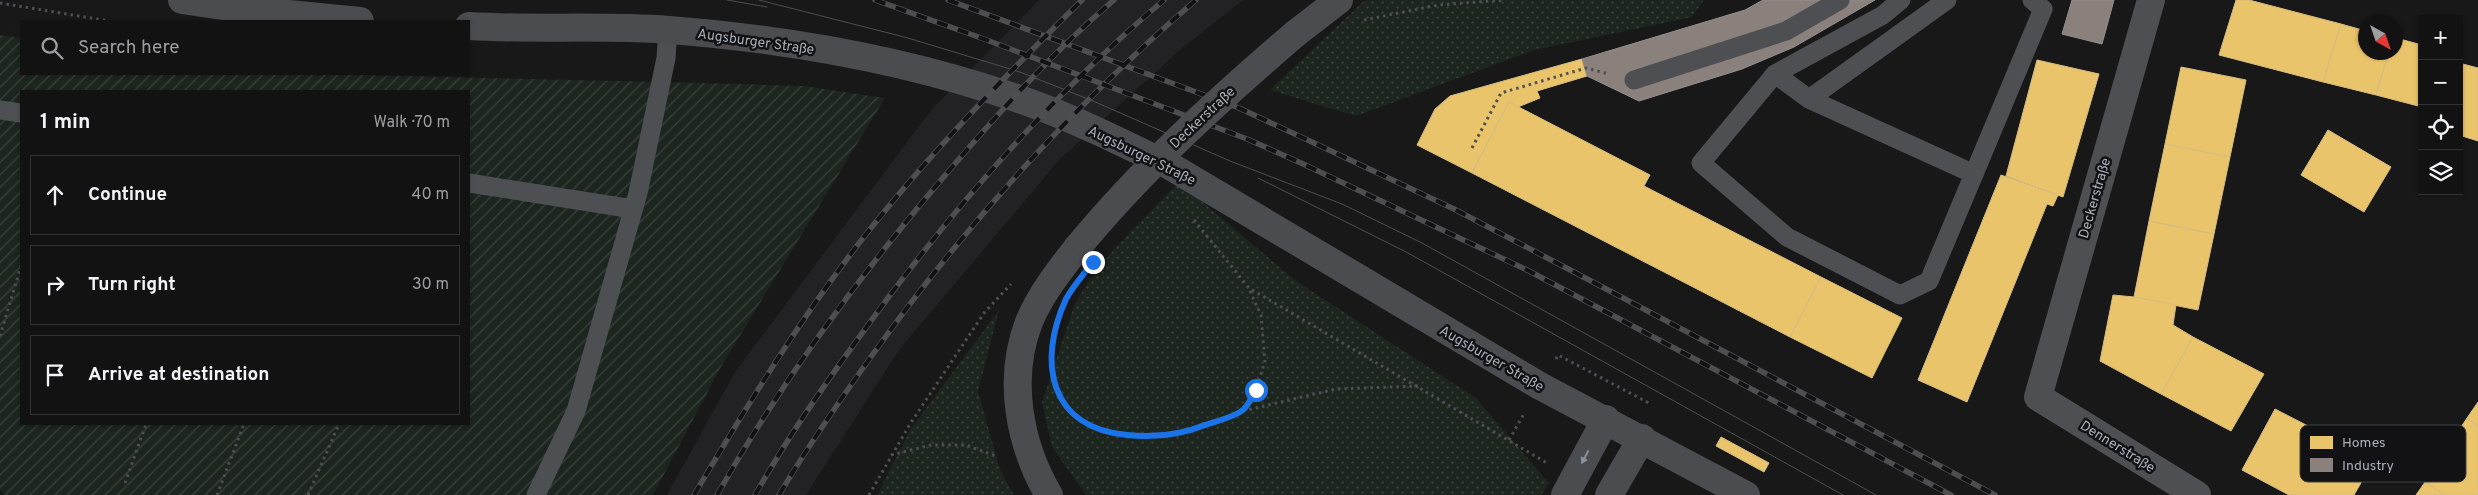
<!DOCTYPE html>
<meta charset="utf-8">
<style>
:root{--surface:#121212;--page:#1b1b1b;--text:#f1f3f6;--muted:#9c9e9f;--line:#313232}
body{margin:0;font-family:Overpass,sans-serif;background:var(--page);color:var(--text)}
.controls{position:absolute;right:15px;top:15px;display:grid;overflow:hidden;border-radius:0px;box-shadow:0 1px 4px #0004}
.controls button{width:45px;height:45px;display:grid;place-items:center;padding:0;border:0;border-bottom:1px solid var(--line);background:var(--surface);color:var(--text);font:25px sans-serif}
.compass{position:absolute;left:2358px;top:15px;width:45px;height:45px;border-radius:50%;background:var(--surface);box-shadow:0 1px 4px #0004;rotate:140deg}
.stop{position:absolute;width:15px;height:15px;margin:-11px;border:4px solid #1a73e8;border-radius:50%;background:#fff}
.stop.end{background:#1a73e8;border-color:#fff;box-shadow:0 1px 5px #0008}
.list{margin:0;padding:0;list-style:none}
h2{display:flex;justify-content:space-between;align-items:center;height:65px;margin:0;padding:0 20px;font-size:21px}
h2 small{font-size:16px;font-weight:400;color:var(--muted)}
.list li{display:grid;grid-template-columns:32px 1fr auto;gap:15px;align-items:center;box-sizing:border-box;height:80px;margin:0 10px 10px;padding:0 10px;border:1px solid var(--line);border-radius:0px}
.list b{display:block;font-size:19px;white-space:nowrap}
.list em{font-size:16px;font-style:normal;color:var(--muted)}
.icon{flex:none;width:28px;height:28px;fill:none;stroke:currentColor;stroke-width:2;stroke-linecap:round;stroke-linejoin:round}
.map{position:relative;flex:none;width:2478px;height:495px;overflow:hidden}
.search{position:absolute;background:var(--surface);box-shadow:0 1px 4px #0004;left:20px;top:20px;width:450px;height:55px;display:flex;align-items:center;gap:12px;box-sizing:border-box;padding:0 18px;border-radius:0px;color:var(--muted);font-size:19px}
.panel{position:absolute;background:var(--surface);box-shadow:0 1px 4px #0004;left:20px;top:90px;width:450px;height:335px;border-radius:0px}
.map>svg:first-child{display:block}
</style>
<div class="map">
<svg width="2478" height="495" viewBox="0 0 2478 495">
<defs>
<pattern id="grass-dots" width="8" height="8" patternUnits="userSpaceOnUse" patternTransform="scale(1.25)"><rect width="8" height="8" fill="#1d251f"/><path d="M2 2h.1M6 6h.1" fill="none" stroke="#3b423d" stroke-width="1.8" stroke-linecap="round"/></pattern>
<pattern id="garden-furrows" width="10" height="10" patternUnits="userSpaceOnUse" patternTransform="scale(1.25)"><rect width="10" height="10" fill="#1d251f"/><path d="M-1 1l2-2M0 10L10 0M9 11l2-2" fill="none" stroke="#3b423d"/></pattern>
</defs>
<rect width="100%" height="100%" fill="#181818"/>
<path fill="#222224" d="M 1039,0 L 1243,0 L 1181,49 L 1060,159 L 899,350 L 806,495 L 667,495 L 735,372 L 931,110 Z"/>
<g fill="url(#grass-dots)">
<path d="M 1365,0 L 1704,0 L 1692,17 L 1534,50 L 1356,116 L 1270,90 Z"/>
<path d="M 1179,182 L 1296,281 L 1476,398 L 1549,483 L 1541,495 L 1086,495 L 1052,447 L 1042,402 L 1074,306 L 1089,280 L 1115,248 Z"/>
<path d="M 999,310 L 978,391 L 1000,470 L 1014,495 L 877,495 L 910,430 Z"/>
</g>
<path fill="url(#garden-furrows)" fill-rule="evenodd" d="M 0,35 L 21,38 L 21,74 L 323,74 L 702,83 L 803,86 L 885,98 L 722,365 L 653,495 L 5,495 L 0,489 ZM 21,91 L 469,91 L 469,424 L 21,424 Z"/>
<g fill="#e9c46a" stroke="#d6bd82">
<path d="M 2236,0 L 2249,0 L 2341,24 L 2323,82 L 2219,55 Z"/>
<path d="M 2341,24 L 2366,31 L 2366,52 L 2389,52 L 2376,95 L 2323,82 Z"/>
<path d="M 2396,38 L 2422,45 L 2422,107 L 2376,95 L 2389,52 L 2396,52 Z"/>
<path d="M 1582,59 L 1587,76 L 1537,91 L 1540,98 L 1518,107 L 1509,102 L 1472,173 L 1417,145 L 1435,109 L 1450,96 Z"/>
<path d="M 2037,60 L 2099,74 L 2063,197 L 2006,176 Z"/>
<path d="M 2459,63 L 2478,68 L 2478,141 L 2459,135 Z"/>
<path d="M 2181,67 L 2246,80 L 2230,157 L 2165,144 Z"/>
<path d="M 1509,102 L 1650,175 L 1644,186 L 1821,277 L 1790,337 L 1472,173 Z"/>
<path d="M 2328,130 L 2391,167 L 2364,212 L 2301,175 Z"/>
<path d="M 2165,144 L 2230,157 L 2214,234 L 2149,221 Z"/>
<path d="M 2001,175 L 2058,195 L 2053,206 L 2047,204 L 1967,402 L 1918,380 Z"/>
<path d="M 2149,221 L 2214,234 L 2198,310 L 2134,297 Z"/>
<path d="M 1821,277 L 1902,318 L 1872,378 L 1790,337 Z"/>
<path d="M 2113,295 L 2134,297 L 2176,305 L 2173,325 L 2193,337 L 2161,394 L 2100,361 Z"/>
<path d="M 2193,337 L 2264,374 L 2231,431 L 2161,394 Z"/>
<path d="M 2478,402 L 2478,426 L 2467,418 Z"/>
<path d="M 2275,409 L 2374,460 L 2354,495 L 2289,495 L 2242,470 Z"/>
<path d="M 2467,418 L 2478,426 L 2478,495 L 2444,495 L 2425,482 Z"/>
<path d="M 1721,437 L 1769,463 L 1764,472 L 1716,446 Z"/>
<path d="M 2425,482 L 2444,495 L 2416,495 Z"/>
</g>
<g fill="#8a817c" stroke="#938e8e">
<path d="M 1763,0 L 1875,0 L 1794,47 L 1742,69 L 1639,101 L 1587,76 L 1582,59 L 1745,10 Z"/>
<path d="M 2072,0 L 2114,0 L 2102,44 L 2062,34 Z"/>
</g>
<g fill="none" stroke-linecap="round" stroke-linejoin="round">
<g stroke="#4e4f53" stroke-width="3" stroke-dasharray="2.5 4" stroke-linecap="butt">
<path d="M 0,3 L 109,21"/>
<path d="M 1364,20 L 1438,5 L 1504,0"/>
<path d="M 1472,148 L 1501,93 L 1586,68 L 1609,74"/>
<path d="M 1194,220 L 1249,288 L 1547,463"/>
<path d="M 0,336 L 21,266"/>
<path d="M 1556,359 L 1558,355 L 1649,403"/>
<path d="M 1053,374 L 1058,396 L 1070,413 L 1092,427 L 1113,434 L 1148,437 L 1186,432 L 1243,411 L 1256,390 L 1265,361 L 1261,315 L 1249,289"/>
<path d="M 1243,411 L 1336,389 L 1418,386"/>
<path d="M 1509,440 L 1525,412"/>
<path d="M 891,455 L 931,445 L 966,445 L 998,457"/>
<path d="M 125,483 L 146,424"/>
<path d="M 217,495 L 244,424"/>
<path d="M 308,495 L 339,424"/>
<path d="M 869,495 L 910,424 L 984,313 L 1011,284"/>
</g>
<g stroke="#4d4f52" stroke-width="19">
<path d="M 1775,74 L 1809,99 L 1974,174 L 1929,281 L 1900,295 L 1787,237 L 1701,163 L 1775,74 L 1883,15 L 1901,0"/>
<path d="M 1634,80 L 1786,31 L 1840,0"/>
<path d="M 1809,99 L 1947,0"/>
<path d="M 0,110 L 21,113"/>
<path d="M 1974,174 L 2043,9 L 2032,0"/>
<path d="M 469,183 L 633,209"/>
<path d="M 536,495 L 576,411 L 638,193 L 666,58 L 668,30"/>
</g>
<path stroke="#4d4f52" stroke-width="28" d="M 2151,0 L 2038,397 L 2197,495"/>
<g stroke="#4b4c50" stroke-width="28">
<path d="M 182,0 L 249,10 L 360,21"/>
<path d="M 469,26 C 535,30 603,25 669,30 C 789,39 912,61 1025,101 C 1075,119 1123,143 1170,166 L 1540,386 L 1746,495"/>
<path d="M 1295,34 L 1339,0"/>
<path d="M 1049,495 C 1019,444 1007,379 1029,322 C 1040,295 1059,271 1077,248"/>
<path d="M 1565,495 L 1606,419"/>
<path d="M 1609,495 L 1642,438"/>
</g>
<g stroke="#4d4e50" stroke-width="1">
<path d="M 727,0 L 767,7"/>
<path d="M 759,0 L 908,38 L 1020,72 L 1093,101 L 1230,161 L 1342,204 L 1422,243 L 1876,495"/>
<path d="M 1258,178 L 1408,253 L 1843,495"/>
</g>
<g stroke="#4d4e50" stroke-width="5.5">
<g id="rail">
<path d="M 875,0 L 984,39 L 1247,139 L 1301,163 L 1529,271 L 1951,495"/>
<path d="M 948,0 L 1239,108 L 1312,142 L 1454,209 L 1574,272 L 1995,495"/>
<path d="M 694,495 C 747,406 802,315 867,233 C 933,150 1007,74 1082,0"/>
<path d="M 717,495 C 784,377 864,269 953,166 C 1003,108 1055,50 1114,0"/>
<path d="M 755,495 C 785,442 819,392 855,343 C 944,218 1047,99 1164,0"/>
<path d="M 779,495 C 808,446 840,400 873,354 C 967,223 1074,105 1196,0"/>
</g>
</g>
<use href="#rail" stroke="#121214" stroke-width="4" stroke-dasharray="11" stroke-linecap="butt"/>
<path stroke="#4b4c50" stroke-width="28" d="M 1077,248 C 1142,169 1217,101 1295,34"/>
</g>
<defs><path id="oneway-solid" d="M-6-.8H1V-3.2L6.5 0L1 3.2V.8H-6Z" transform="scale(1.25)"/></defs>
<use fill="#8c909a" href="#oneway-solid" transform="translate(1585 457) rotate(118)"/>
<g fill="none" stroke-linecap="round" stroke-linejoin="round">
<path stroke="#1a73e8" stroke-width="6" d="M 1093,262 C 1084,274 1073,286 1066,299 C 1037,362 1049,428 1127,435 C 1154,438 1180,435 1205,425 C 1216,421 1236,417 1244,409 C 1249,404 1252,396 1256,390"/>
</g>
<g text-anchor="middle" stroke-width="5" stroke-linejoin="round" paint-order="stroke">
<g font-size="14" fill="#a8adb9" stroke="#121214">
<text transform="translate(756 41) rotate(8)" y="5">Augsburger Straße</text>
<text transform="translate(1202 117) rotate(-43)" y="5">Deckerstraße</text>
<text transform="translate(1142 155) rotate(26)" y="5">Augsburger Straße</text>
<text transform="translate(2094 198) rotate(-74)" y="5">Deckerstraße</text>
<text transform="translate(1492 358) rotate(30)" y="5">Augsburger Straße</text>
<text transform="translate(2118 446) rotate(32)" y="5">Dennerstraße</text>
</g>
</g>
<rect x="2300" y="425" width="166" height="57" rx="8" fill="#121214" stroke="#3f4046" stroke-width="1"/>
<rect x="2310" y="436" width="23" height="13" fill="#e9c46a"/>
<rect x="2310" y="458" width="23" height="14" fill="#8a817c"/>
<g font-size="14" fill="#a8adb9">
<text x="2342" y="447">Homes</text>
<text x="2342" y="470">Industry</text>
</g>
</svg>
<div class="controls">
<button>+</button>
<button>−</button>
<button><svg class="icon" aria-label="locate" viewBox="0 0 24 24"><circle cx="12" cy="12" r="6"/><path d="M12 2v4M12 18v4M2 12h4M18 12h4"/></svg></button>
<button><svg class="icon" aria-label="layers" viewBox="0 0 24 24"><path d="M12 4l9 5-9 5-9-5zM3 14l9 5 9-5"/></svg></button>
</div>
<svg class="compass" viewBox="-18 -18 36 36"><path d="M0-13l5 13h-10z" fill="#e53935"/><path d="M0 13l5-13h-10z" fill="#9c9e9f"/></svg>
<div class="stop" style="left:1256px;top:390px"></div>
<div class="stop end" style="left:1093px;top:262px"></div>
<div class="search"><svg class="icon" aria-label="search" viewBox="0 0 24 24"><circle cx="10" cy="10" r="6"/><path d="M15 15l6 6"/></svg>Search here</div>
<section class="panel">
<h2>1 min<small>Walk · 70 m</small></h2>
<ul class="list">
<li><svg class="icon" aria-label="ahead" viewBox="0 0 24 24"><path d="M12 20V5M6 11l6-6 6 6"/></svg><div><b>Continue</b></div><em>40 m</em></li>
<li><svg class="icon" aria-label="right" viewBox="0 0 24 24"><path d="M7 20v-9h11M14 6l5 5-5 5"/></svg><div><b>Turn right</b></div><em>30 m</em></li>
<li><svg class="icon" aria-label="arrive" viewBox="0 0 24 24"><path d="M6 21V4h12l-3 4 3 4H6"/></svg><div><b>Arrive at destination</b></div></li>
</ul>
</section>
</div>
